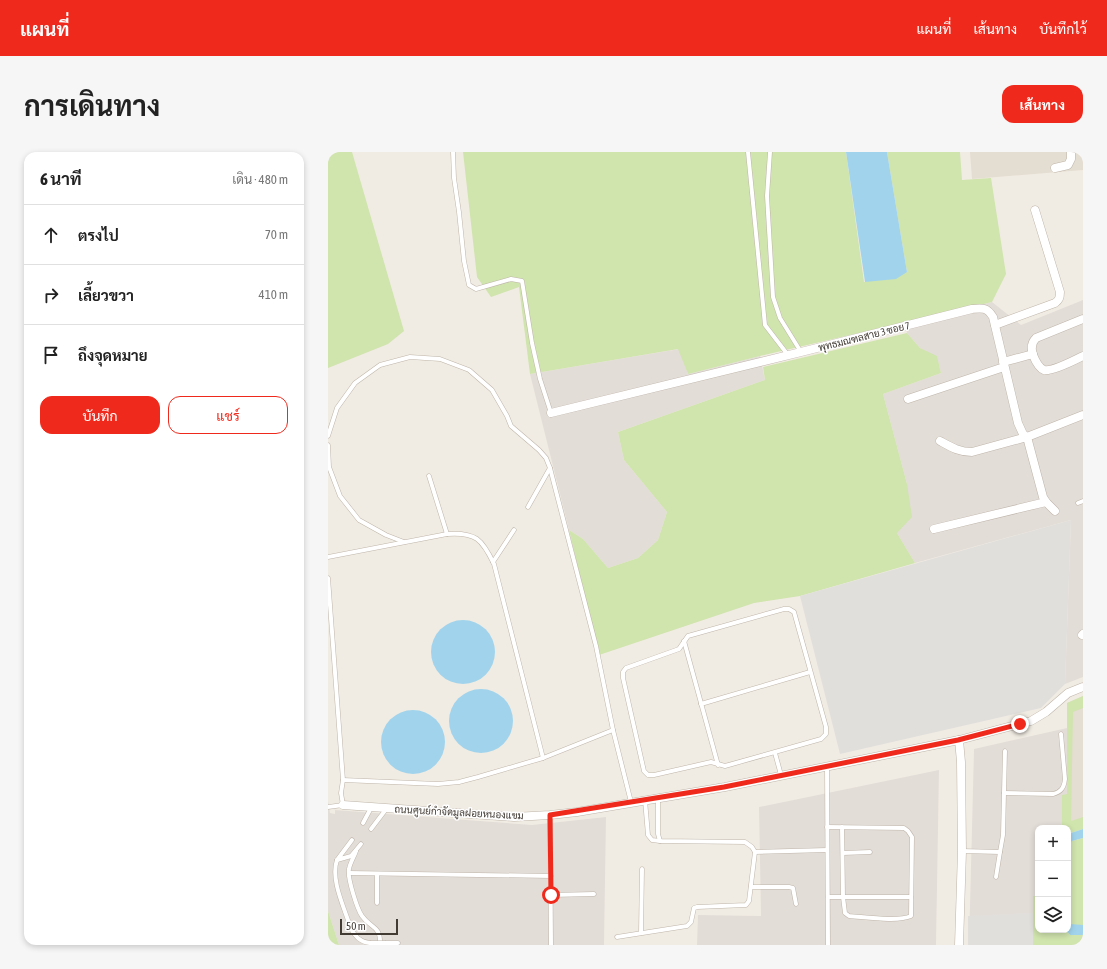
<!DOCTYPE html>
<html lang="th">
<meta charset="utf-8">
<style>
:root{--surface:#fff;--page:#f6f6f6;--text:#222;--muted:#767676;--line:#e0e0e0;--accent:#ef2a1c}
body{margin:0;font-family:"Asap Condensed",Sarabun,sans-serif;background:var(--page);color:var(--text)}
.controls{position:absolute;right:12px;bottom:12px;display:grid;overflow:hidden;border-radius:8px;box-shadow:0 2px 6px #0003}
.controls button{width:36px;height:36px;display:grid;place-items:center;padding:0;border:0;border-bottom:1px solid var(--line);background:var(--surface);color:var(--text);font:20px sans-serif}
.scale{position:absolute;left:12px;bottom:10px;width:58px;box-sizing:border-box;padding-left:4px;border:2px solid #423b34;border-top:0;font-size:11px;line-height:14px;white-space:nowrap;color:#423b34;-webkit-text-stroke:3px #fff;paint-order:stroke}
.stop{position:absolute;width:12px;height:12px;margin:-9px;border:3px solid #ef2a1c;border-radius:50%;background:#fff}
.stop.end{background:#ef2a1c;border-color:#fff;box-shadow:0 1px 4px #0008}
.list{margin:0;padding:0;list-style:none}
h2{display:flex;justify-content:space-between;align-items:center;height:52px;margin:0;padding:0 16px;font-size:17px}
h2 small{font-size:13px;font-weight:400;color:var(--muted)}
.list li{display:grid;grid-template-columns:26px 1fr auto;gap:12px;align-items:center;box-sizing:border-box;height:60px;padding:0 16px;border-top:1px solid var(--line)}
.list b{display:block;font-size:15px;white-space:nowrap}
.list em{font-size:13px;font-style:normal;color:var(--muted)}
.actions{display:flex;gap:8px;padding:12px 16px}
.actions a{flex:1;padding:9px 0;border:1px solid var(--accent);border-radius:12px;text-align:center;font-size:14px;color:var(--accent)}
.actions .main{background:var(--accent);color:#fff}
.icon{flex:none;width:22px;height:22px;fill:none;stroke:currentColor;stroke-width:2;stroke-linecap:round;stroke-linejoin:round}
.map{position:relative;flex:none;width:755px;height:793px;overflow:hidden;border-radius:12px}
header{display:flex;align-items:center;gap:24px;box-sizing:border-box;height:56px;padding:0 20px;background:var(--accent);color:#fff}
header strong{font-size:19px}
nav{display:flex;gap:22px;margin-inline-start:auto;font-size:14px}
.intro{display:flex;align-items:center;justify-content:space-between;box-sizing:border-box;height:96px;padding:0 24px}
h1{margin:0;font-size:28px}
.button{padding:10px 18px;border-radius:12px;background:var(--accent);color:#fff;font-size:14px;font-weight:700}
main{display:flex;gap:24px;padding:0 24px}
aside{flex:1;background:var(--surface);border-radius:12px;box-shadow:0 2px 6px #0003}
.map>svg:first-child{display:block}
</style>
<header>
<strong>แผนที่</strong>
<nav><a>แผนที่</a><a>เส้นทาง</a><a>บันทึกไว้</a></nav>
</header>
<div class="intro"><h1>การเดินทาง</h1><a class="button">เส้นทาง</a></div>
<main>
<aside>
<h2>6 นาที<small>เดิน · 480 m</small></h2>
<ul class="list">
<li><svg class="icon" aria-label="ahead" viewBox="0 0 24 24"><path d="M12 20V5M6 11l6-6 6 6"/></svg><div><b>ตรงไป</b></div><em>70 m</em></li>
<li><svg class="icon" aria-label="right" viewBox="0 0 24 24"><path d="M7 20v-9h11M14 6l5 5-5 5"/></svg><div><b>เลี้ยวขวา</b></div><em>410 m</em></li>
<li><svg class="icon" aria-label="arrive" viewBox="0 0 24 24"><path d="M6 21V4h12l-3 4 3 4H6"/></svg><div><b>ถึงจุดหมาย</b></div></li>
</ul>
<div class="actions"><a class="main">บันทึก</a><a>แชร์</a></div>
</aside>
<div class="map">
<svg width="755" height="793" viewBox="0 0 755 793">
<rect width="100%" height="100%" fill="#f1ece3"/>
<g fill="#e4ddd2">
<path d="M 642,0 L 755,0 L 755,18 L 644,27 Z"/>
<path d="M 755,544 L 755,670 L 734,676 L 739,642 L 739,551 Z"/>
</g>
<g fill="#e3ddd8">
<path d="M 755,148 L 755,525 L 737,532 L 743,368 L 587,411 L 569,381 L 579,332 L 555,242 L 613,221 L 609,205 L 592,196 L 579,181 L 576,170 L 664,150 L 693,173 Z"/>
<path d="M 351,197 L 360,222 L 432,204 L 437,228 L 290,280 L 296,308 L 339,360 L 330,388 L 310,406 L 280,416 L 255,387 L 241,378 L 202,222 Z"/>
<path d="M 739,576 L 739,643 L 734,643 L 734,676 L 710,676 L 710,744 L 705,744 L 705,793 L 641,793 L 646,597 Z"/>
<path d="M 611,618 L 608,793 L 369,793 L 370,763 L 433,764 L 431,655 Z"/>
<path d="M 0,649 L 2,661 L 7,662 L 7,658 L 204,673 L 278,665 L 276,793 L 11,793 L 0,759 Z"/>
</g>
<g fill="#d0e4ad">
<path d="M 0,0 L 24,0 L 76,179 L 60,192 L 0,216 Z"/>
<path d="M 135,0 L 518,0 L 536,130 L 579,120 L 559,0 L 632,0 L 634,28 L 663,26 L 678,122 L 664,150 L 432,204 L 360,222 L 350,197 L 202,222 L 191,135 L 163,145 L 149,125 Z"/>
<path d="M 579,181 L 592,196 L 609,204 L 613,221 L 555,242 L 579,332 L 584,365 L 569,381 L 587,411 L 472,444 L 426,451 L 271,503 L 241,378 L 255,387 L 280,416 L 310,406 L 330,388 L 339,360 L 296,308 L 290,280 L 437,228 L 435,215 Z"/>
<path d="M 755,544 L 755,556 L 745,560 L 743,669 L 755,665 L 755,677 L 740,682 L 740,676 L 734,676 L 734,643 L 739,642 L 739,551 Z"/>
<path d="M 755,686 L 755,773 L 742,773 L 742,692 L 744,689 Z"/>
<path d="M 705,744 L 710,744 L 710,778 L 738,778 L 742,783 L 755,783 L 755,790 L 753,793 L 705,793 Z"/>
<path d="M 0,759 L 11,793 L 0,793 Z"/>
</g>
<g fill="#e1dfdc">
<path d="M 743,368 L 737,532 L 713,556 L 512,602 L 472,444 Z"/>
<path d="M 705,761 L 705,793 L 640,793 L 640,764 Z"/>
</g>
<g fill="#a1d4ec">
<path d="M 518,0 L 559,0 L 579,120 L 568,127 L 537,130 Z"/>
<circle cx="135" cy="500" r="32"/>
<circle cx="153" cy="569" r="32"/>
<circle cx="85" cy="590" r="32"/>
<path d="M 755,677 L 755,686 L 744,689 L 742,692 L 742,772 L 755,773 L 755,783 L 742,783 L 738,778 L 740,778 L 740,682 Z"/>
</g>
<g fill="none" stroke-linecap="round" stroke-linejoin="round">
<g stroke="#beb5aa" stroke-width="5">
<g id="lane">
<path d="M 125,0 L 126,26 L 131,60 L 136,109 L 141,133 L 148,137 L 183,127 L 194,129 L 204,191 L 212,227 L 223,261"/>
<path d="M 420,0 L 437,173 L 460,203"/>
<path d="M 442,0 L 439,44 L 445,145 L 452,166 L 473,200"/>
<path d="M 0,284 L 9,256 L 27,231 L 52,213 L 82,205 L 112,207 L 141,218 L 164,238 L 179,264 L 183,274 L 211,298 L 218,306 L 222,316 L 268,494 L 285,578 L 303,650"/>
<path d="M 0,293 L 1,315 L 12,344 L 31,368 L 58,383 L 76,390"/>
<path d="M 101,324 L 119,382"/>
<path d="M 750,351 L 755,349"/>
<path d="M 200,355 L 222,316"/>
<path d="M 0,405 L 119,382 C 148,380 154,387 166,412 L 215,606"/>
<path d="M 165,410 L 186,378"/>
<path d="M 0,426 L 15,628 L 13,641 L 15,653 L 0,655"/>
<path d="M 456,457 L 461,457 L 466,460 L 498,575 L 498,582 L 493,587 L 397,614 L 383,610 L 326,623 L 320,623 L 316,619 L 295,526 L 295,520 L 298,516 L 351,497 L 360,484 Z"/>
<path d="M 356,489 L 390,613"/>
<path d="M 373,552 L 482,520"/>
<path d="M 447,601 L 453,623"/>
<path d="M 499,615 L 500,793"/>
<path d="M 15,628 L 110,632 L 131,630 L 150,625 L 215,606 L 285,578"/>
<path d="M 676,641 L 725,642 C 733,640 736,636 737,627 L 733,582"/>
<path d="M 330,646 L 330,682 L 332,689"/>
<path d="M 222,663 L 223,793"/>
<path d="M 35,671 L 43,656"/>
<path d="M 499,675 L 576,676 L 580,679 L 584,685 L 583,764 C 570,770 537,765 521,764 L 517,761 L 515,745 L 514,675"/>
<path d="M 43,677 L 59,656"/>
<path d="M 24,688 L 9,708 L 23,704 L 33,692"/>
<path d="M 28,699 C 26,705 22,711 21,717 C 19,725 29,757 34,764 C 43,777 53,773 52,793"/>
<path d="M 634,699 L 672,700 L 675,683 L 677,599"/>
<path d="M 427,700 L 499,698"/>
<path d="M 515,701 L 542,700"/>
<path d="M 9,708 C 2,728 17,757 23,777 C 28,785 32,790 42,791"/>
<path d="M 21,721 L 223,724"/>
<path d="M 668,725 L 672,700"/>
<path d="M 423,735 L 461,735 L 465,736 L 468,752"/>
<path d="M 223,743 L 266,742"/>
<path d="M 500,745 L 583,745"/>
<path d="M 49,751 L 49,722"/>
<path d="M 313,781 L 314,717"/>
<path d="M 289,785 L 359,774 L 363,770 L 366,756 L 369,755 L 418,753 L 421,749 L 427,700 L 424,695 L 417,690 L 332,689 L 324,688 L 320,683 L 317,648"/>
<path d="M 58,791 L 70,791"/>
</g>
</g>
<g stroke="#beb5aa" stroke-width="9">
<g id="street">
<path d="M 727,16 L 740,13 L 743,7 L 743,0"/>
<path d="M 755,167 L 708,186 C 703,191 703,197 705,203 C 707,208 711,216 716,218 C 724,220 747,208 755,204"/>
<path d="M 667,173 L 727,151 C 731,148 732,146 732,140 L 707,58"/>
<path d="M 675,210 L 705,202"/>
<path d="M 580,247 L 676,215"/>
<path d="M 223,261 L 473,200 L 644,157 C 654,156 659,155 665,165 L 690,271 L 695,282 L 699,285 L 755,263"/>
<path d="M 612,289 C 623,295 631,300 644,300 L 699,285 L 715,345 L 718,350 L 727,359"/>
<path d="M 606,377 L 718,350"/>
<path d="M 754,483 L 755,482"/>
<path d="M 631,588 L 633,610 L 634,699 L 631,793"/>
<path d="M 15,653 L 186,665 L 222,663 L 249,660 L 397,635 L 631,588 L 703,569 L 718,560 L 740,541 L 755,535"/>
</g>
</g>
<use href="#lane" stroke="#fff" stroke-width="4"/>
<use href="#street" stroke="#fff" stroke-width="8"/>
<g stroke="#beb5aa" stroke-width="5" stroke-linecap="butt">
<path id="lane-bridge" d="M 42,791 L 58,791"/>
</g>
<use href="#lane-bridge" stroke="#fff" stroke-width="4"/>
</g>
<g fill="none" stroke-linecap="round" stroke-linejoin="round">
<path stroke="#ef2a1c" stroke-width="5" d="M 223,743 L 222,663 L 396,635 L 630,588 L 692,572"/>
</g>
<g text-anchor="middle" stroke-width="3" stroke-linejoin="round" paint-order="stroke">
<g font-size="10" fill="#423b34" stroke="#fff">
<text transform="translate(536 184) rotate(-14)" y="4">พุทธมณฑลสาย 3 ซอย 7</text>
<text transform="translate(131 660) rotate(3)" y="4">ถนนศูนย์กำจัดมูลฝอยหนองแขม</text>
</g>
</g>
</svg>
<div class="controls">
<button>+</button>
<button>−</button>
<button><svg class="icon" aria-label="layers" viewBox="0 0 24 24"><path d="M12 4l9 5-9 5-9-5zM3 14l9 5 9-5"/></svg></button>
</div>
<div class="scale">50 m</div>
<div class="stop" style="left:223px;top:743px"></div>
<div class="stop end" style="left:692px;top:572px"></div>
</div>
</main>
